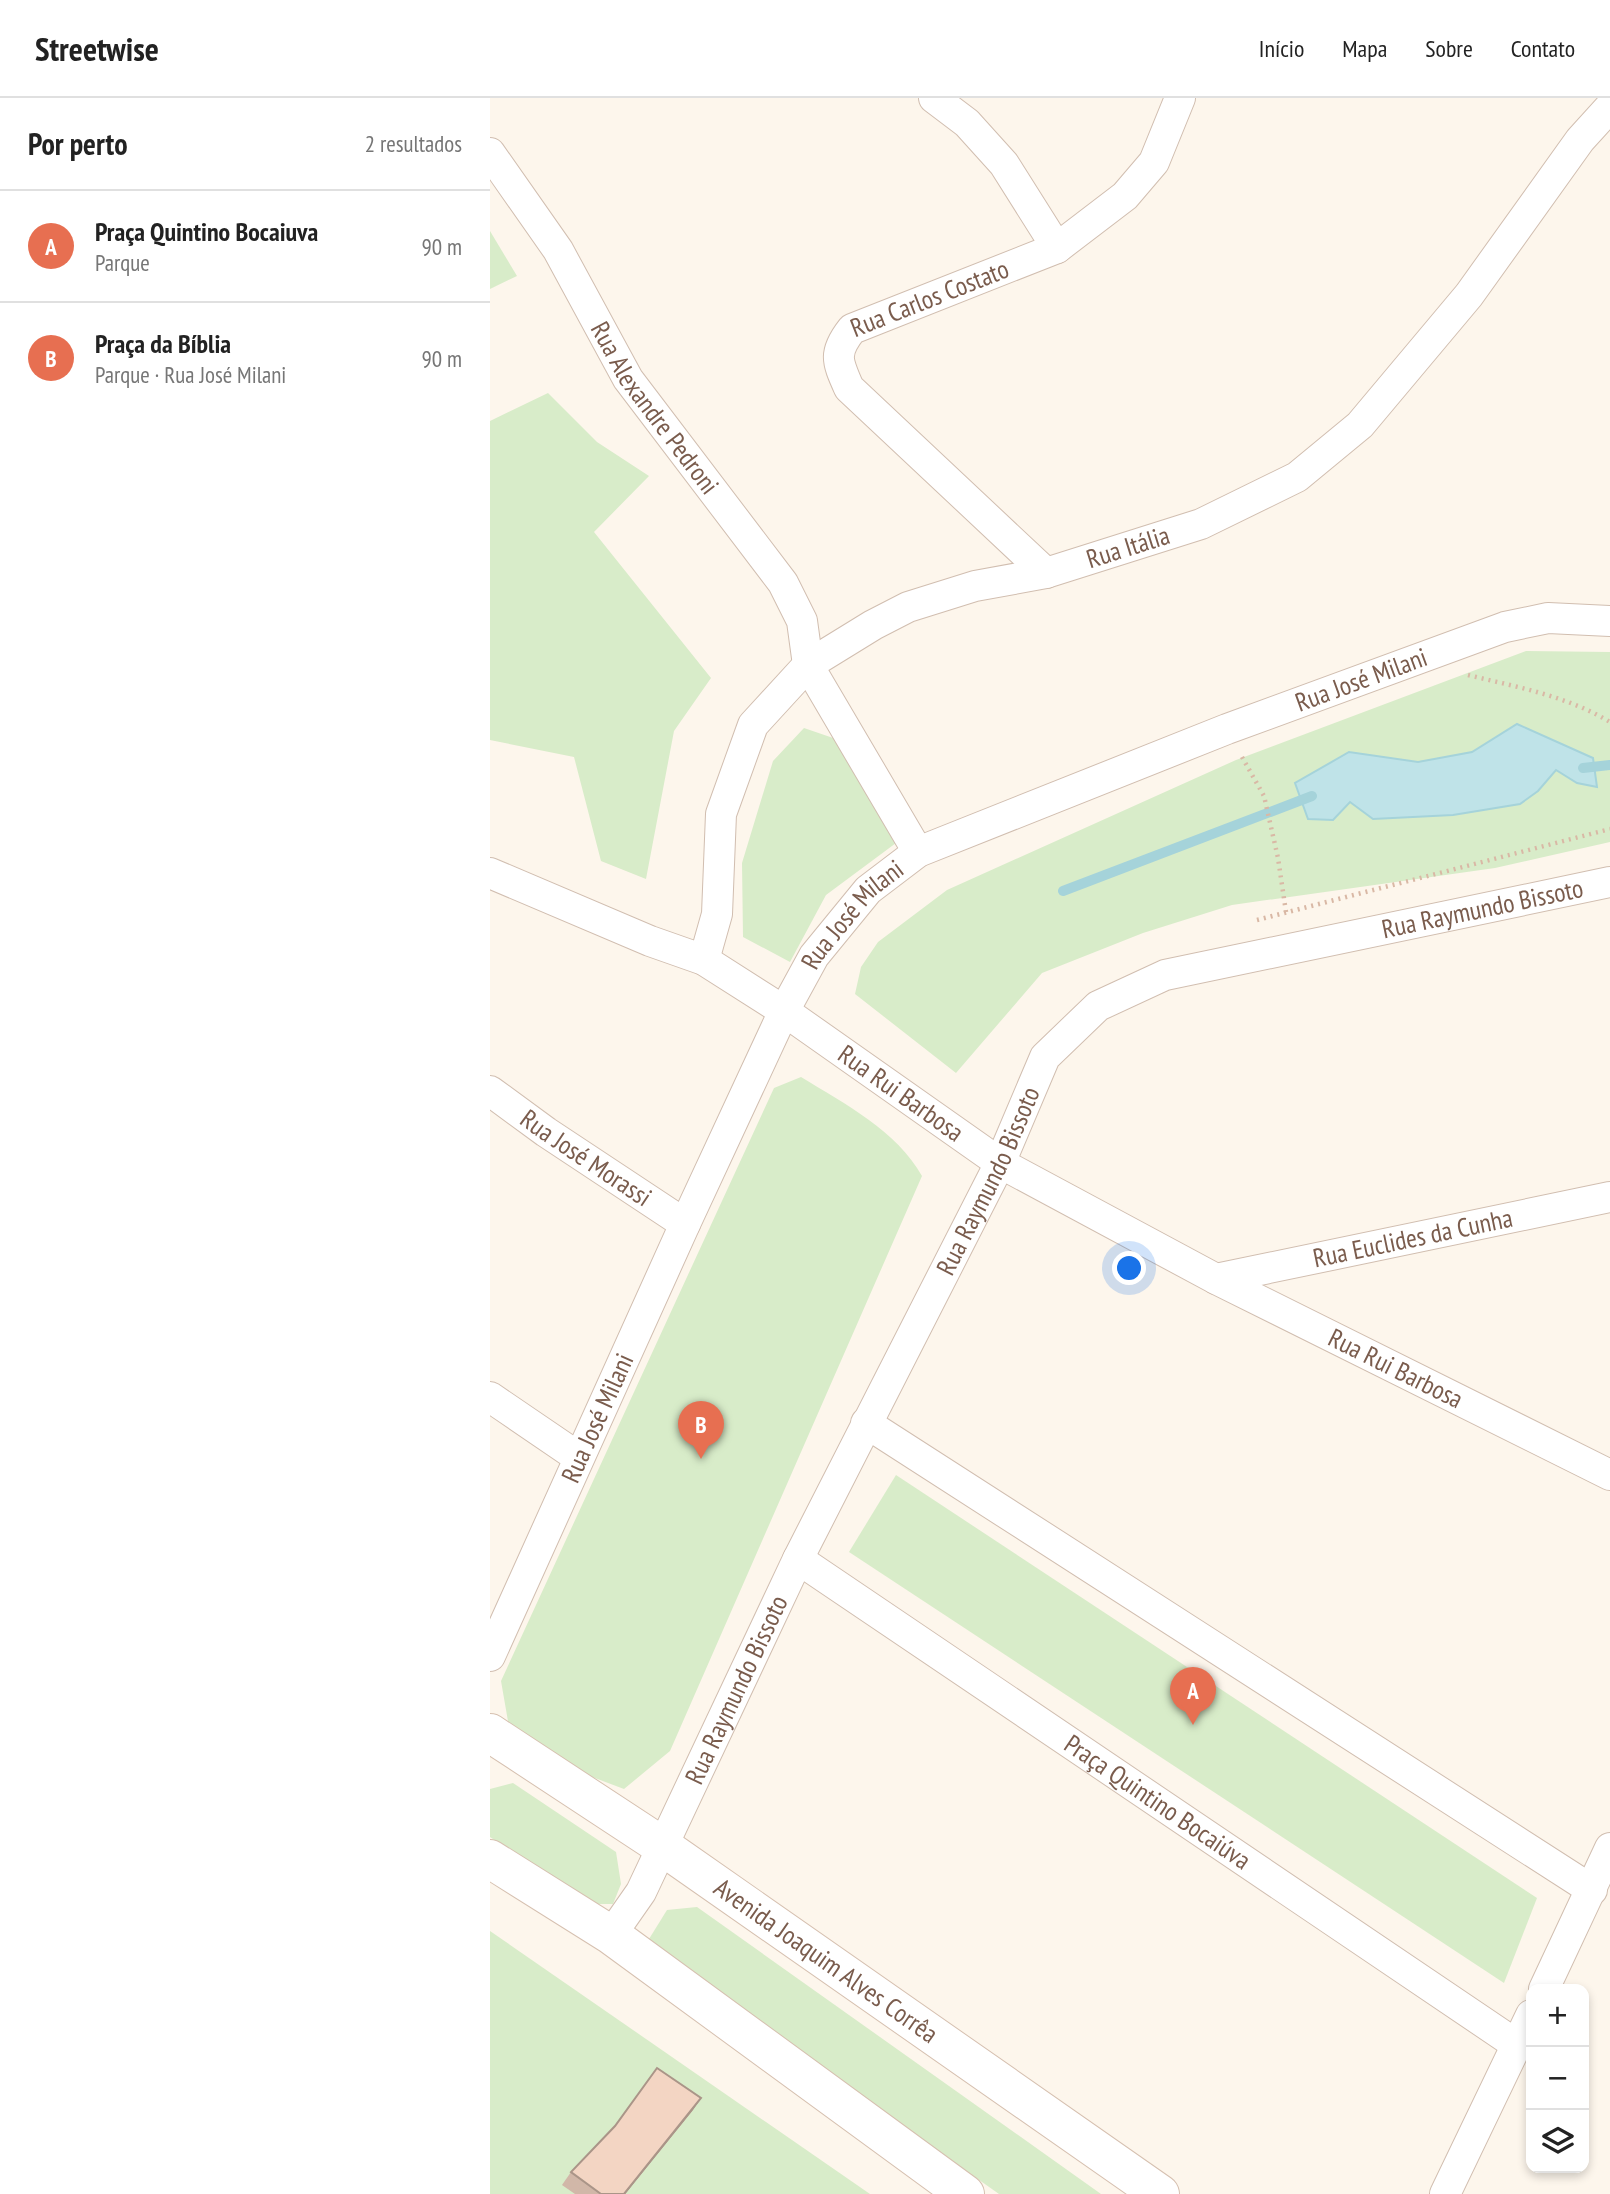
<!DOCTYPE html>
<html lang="pt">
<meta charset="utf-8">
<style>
:root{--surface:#fff;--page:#f6f6f6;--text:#222;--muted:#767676;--line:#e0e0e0;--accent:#e76f51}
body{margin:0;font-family:"PT Sans Narrow",sans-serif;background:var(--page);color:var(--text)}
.controls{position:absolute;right:21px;bottom:21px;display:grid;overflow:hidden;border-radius:14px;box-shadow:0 4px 10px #0003}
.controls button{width:63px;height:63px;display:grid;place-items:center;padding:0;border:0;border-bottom:2px solid var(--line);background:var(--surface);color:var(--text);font:35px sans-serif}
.you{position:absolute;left:640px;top:1171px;width:24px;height:24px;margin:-18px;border:5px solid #fff;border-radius:50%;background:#1a73e8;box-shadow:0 0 0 10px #1a73e833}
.badge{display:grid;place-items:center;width:46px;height:46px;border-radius:50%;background:var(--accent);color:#fff;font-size:23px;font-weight:700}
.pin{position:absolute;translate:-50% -58px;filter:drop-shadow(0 2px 4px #0008)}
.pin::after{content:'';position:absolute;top:37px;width:24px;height:21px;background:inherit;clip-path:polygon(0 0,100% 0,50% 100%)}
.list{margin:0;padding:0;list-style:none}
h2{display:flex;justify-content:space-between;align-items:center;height:91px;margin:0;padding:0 28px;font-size:30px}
h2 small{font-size:23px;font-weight:400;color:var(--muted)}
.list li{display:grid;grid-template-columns:46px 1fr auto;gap:21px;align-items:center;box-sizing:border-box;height:112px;padding:0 28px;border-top:2px solid var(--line)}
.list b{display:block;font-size:26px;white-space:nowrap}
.list p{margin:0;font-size:23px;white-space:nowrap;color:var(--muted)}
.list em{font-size:23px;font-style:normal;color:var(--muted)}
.icon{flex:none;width:38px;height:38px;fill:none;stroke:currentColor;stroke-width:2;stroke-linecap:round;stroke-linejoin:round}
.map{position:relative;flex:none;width:1120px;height:2096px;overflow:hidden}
header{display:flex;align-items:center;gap:42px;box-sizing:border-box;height:98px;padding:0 35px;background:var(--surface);border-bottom:2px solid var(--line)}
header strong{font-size:33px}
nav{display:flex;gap:38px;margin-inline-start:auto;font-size:24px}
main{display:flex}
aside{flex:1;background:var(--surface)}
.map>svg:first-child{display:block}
</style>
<header>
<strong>Streetwise</strong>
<nav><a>Início</a><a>Mapa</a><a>Sobre</a><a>Contato</a></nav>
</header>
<main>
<aside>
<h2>Por perto<small>2 resultados</small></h2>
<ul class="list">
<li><span class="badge">A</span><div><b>Praça Quintino Bocaiuva</b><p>Parque</p></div><em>90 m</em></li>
<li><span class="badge">B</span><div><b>Praça da Bíblia</b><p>Parque · Rua José Milani</p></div><em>90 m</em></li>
</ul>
</aside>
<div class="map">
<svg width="1120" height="2096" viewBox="0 0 1120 2096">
<rect width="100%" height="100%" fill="#fdf6ec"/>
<g fill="#d8ecc9">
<path d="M 0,133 L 27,178 L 0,191 Z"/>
<path d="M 58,295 L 107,344 L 159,378 L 104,434 L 221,580 L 184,633 L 156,781 L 111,763 L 84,659 L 0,642 L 0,323 Z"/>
<path d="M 1036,553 L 1120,554 L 1120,744 L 1005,770 L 742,807 L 653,835 L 552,875 L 466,975 L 365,896 L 371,869 L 388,844 L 457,792 L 746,662 Z"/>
<path d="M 314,630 L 346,641 L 406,745 L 336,797 L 300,864 L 253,839 L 252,765 L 283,663 Z"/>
<path d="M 311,979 C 355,1006 407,1033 432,1078 L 180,1653 L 134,1691 L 89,1674 L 19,1629 L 11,1583 L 284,990 Z"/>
<path d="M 406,1377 L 1047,1800 L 1014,1885 L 359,1454 Z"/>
<path d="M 23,1685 L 126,1754 L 131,1786 L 123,1806 L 99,1806 L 0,1739 L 0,1691 Z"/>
<path d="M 207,1809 L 611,2096 L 509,2096 L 171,1857 L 159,1841 L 177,1812 Z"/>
<path d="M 0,1833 L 380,2096 L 0,2096 Z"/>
</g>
<path fill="#bfe3e8" stroke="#a5d3da" stroke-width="2" d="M 1027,626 L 1103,660 L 1107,689 L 1087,685 L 1066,672 L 1048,693 L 1030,706 L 963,717 L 883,721 L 860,704 L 843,722 L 818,721 L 805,685 L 859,654 L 928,664 L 982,654 Z"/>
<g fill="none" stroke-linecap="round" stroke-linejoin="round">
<g stroke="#a5d3da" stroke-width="10">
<path d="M 1093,670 L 1120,667"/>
<path d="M 573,793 L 822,698"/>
</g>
<g stroke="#d1beb0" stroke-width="32">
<g id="street">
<path d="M 444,0 L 477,25 L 514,66 L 567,150"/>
<path id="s1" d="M 0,55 L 68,152 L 138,281 L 293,485 L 312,523 L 318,567 L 428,754"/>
<path id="s2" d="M 556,475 L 359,290 C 347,263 343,255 362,231 L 567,150 L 635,98 L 664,64 L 690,0"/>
<path id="s3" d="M 0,775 L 160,843 L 214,862 L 294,913 L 510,1065 L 726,1181 L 1120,1377"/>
<path id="s4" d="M 214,862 L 227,816 L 231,716 L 263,627 L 318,567 L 383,527 L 418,509 L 485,488 L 556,475 L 711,426 L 807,379 L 870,327 L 979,197 L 1090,42 L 1120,9"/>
<path id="s5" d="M 0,993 L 56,1034 L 195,1126"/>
<path id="s6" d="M 726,1181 L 1120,1099"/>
<path d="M 0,1299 L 88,1359"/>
<path d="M 376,1325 L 1102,1792"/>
<path id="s7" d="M 308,1461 L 1027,1947"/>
<path id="s8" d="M 0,1558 L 195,1126 L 294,913 L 324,858 L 378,792 L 428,754 L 737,631 L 1015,529 L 1058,520 L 1120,523"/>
<path id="s9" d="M 121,1837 L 151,1794 L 308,1461 L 510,1065 L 555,959 L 608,908 L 675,877 L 1120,784"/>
<path d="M 1054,1891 L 1120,1750"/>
<path d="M 955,2096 L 1041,1917"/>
</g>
</g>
<g stroke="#d6c0b0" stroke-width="40">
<g id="secondary">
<path id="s10" d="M 0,1635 L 172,1748 L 670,2096"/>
<path d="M 0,1761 L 121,1837 L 475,2096"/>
</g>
</g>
<g stroke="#d9b8a5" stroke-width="4.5" stroke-dasharray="2 5" stroke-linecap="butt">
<path d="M 978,577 C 1027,589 1077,598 1120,624"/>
<path d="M 752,659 L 774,698 L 788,760 L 796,814"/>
<path d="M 767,822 L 1120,731"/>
</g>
<use href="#street" stroke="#fff" stroke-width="30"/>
<use href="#secondary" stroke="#fff" stroke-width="38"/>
</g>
<path fill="#d1b7a8" d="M 203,2012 L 135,2096 L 85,2096 L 72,2087 L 81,2074 Z"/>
<path fill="#aa9588" d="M 211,2000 L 203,2012 L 135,2096 L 134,2096 Z"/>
<path fill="#f3d5c3" stroke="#aa9588" stroke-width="2" d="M 167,1970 L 211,2000 L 134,2096 L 111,2096 L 81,2074 L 125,2028 Z"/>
<g text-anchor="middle" stroke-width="7" stroke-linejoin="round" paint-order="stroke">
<g font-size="26" fill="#7a5c4d" stroke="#fffaf3">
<text dy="9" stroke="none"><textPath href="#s2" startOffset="418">Rua Carlos Costato</textPath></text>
<text dy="9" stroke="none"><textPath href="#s1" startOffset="304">Rua Alexandre Pedroni</textPath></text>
<text dy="9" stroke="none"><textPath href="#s4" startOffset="668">Rua Itália</textPath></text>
<text dy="9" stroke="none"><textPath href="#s8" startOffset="1395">Rua José Milani</textPath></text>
<text dy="9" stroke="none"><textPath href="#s9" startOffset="1452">Rua Raymundo Bissoto</textPath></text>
<text dy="9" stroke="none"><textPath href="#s8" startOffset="828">Rua José Milani</textPath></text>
<text dy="9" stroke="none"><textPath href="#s3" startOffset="469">Rua Rui Barbosa</textPath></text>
<text dy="9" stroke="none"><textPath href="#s5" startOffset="117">Rua José Morassi</textPath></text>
<text dy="9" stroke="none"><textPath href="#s9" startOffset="844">Rua Raymundo Bissoto</textPath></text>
<text dy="9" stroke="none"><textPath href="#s6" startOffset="201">Rua Euclides da Cunha</textPath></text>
<text dy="9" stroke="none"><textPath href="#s3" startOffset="1036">Rua Rui Barbosa</textPath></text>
<text dy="9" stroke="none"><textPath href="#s8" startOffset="261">Rua José Milani</textPath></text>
<text dy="9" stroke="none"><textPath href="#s9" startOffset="276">Rua Raymundo Bissoto</textPath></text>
<text dy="9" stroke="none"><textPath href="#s7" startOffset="434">Praça Quintino Bocaiúva</textPath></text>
<text dy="9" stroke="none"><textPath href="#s10" startOffset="406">Avenida Joaquim Alves Corrêa</textPath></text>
</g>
</g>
</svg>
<div class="controls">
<button>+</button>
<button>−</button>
<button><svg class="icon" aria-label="layers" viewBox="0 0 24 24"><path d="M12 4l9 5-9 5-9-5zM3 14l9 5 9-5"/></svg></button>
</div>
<div class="you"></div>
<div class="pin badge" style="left:703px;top:1627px">A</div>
<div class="pin badge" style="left:211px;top:1361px">B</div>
</div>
</main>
